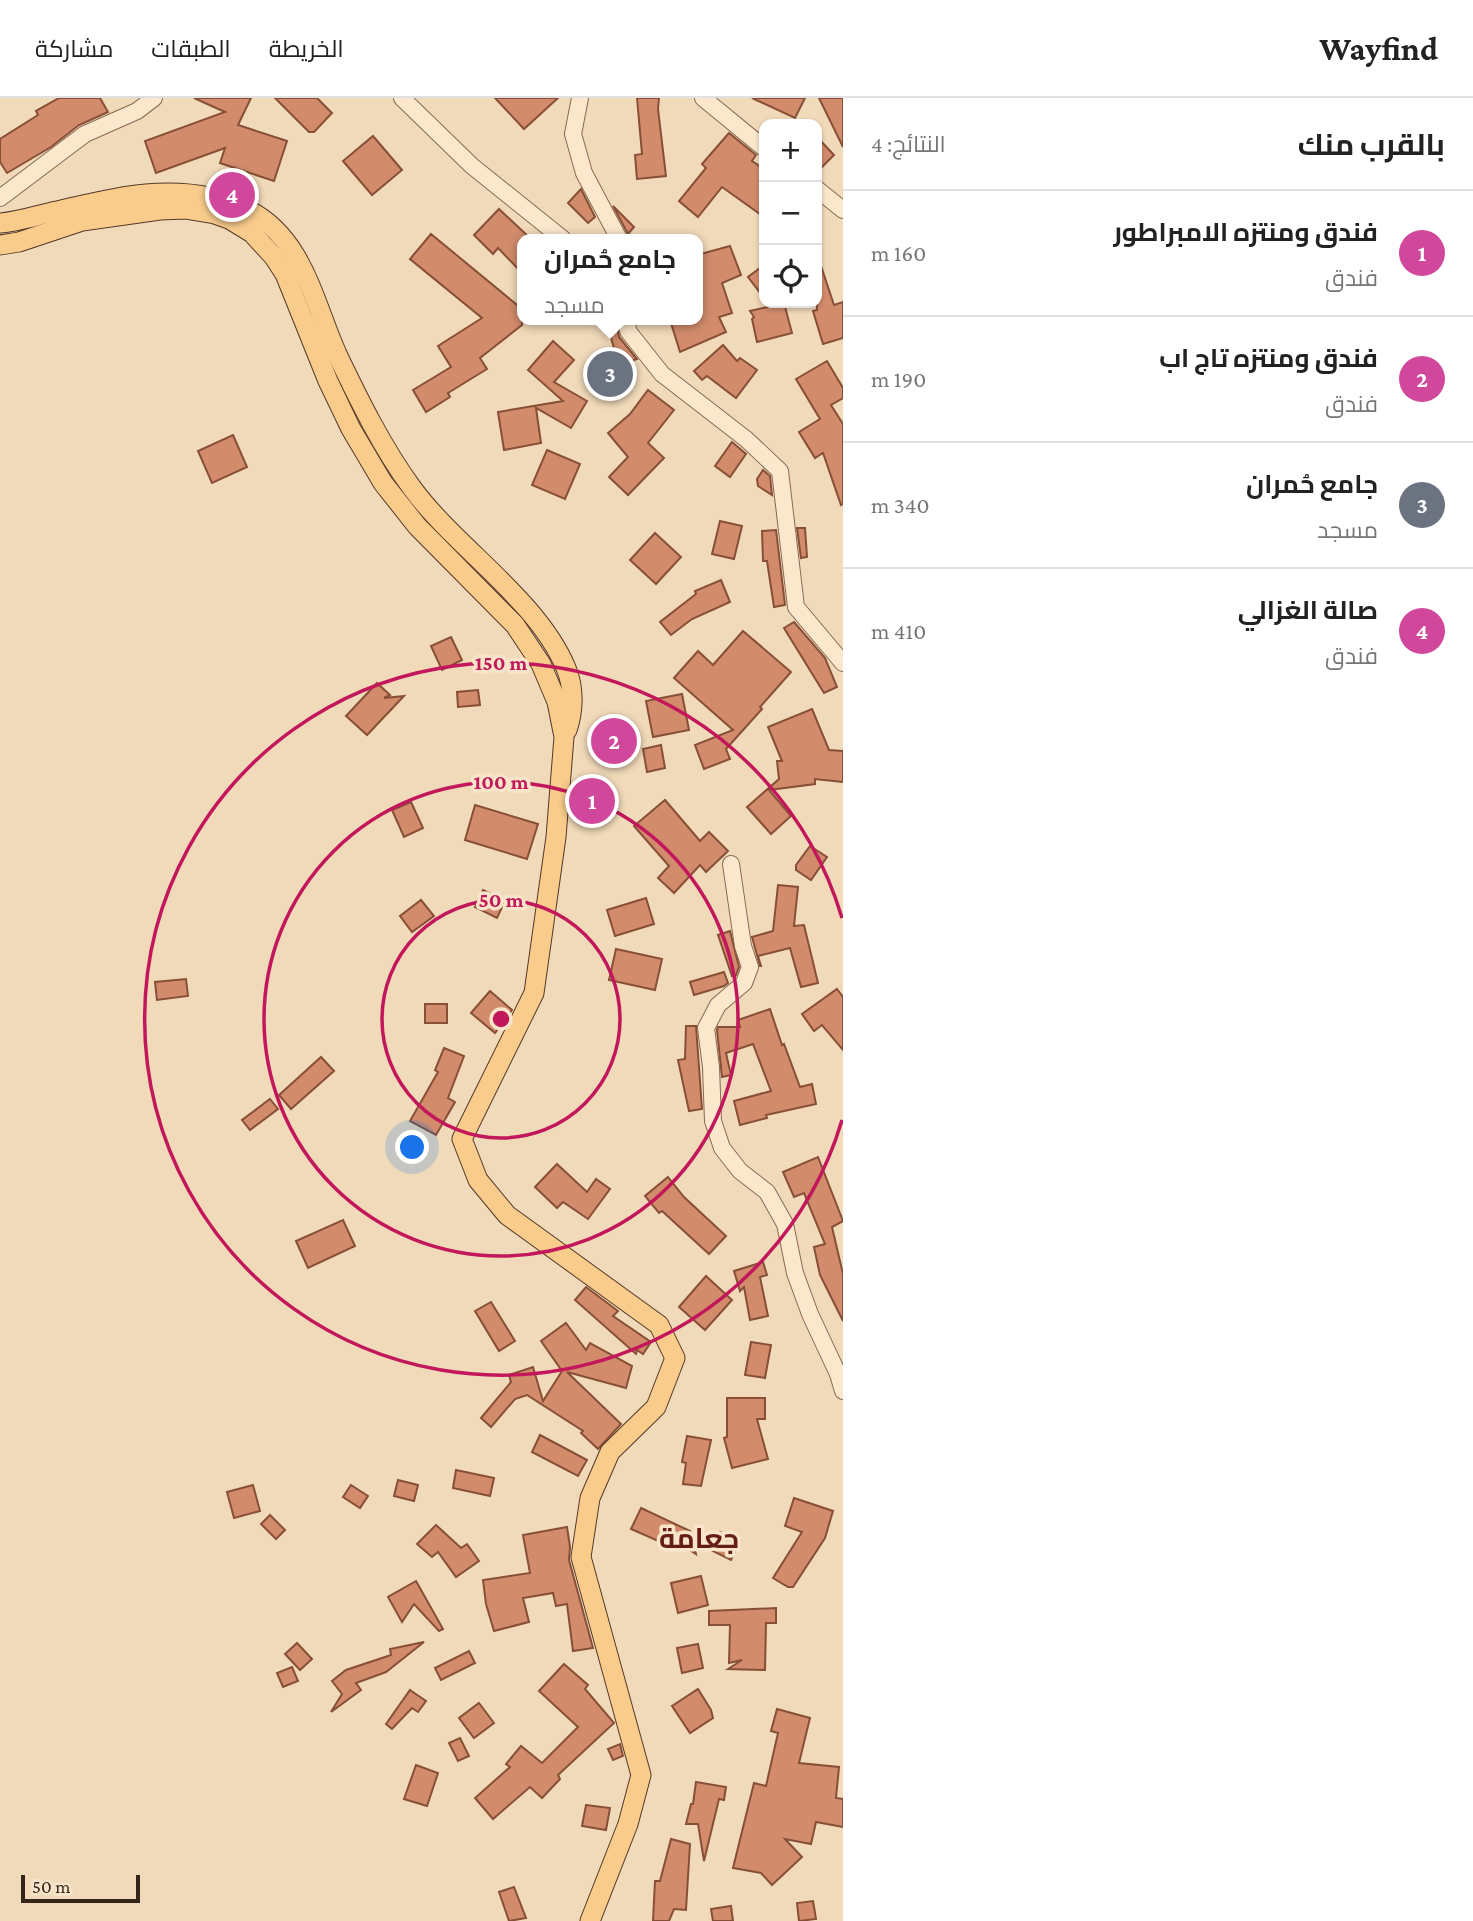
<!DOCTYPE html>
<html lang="ar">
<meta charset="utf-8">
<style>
:root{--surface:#fff;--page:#f6f6f6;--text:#222;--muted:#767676;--line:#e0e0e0;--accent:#7c3aed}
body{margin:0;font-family:"Crimson Pro",Cairo,serif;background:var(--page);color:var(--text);direction:rtl}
.controls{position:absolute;right:21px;top:21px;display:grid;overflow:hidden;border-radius:14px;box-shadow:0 2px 5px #0004}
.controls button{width:63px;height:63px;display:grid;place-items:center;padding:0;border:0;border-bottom:2px solid var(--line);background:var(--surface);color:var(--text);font:35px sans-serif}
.scale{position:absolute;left:21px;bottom:18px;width:119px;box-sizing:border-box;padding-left:7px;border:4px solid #352419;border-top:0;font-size:19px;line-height:24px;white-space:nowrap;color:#352419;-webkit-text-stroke:5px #f8e5c9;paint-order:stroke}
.you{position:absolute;left:413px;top:1050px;width:24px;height:24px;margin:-18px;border:5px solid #fff;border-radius:50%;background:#1a73e8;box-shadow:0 0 0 10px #1a73e833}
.badge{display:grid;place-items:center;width:46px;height:46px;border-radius:50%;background:var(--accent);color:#fff;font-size:23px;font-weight:700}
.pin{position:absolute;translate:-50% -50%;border:4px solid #fff;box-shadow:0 2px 7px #0006}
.popup{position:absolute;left:517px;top:136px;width:186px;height:91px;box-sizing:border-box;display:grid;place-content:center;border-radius:14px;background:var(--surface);filter:drop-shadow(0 2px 5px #0005);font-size:23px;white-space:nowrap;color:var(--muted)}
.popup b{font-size:26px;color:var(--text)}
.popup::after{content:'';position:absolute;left:50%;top:100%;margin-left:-14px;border:14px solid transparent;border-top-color:var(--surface)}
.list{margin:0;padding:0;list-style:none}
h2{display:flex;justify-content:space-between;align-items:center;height:91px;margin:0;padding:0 28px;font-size:30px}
h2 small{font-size:23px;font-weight:400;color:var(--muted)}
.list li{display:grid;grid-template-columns:46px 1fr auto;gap:21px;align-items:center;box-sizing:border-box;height:126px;padding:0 28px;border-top:2px solid var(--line)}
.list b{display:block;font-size:26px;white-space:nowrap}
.list p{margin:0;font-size:23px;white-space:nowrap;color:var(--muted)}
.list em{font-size:23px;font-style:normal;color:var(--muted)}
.icon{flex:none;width:38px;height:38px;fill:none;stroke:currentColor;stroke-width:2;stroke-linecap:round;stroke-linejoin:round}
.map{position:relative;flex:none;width:843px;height:1823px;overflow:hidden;direction:ltr}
header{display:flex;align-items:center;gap:42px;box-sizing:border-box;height:98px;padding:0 35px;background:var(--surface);border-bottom:2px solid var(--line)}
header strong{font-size:33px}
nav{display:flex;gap:38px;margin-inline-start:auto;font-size:24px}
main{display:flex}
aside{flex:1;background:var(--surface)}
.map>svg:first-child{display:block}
</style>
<header>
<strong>Wayfind</strong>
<nav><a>الخريطة</a><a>الطبقات</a><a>مشاركة</a></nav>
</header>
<main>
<aside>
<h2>بالقرب منك<small>النتائج: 4</small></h2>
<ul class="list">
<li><span class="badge" style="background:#d1479c">1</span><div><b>فندق ومنتزه الامبراطور</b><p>فندق</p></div><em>160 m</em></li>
<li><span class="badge" style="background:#d1479c">2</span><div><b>فندق ومنتزه تاج اب</b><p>فندق</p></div><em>190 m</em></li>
<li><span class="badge" style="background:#6b7280">3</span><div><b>جامع حُمران</b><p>مسجد</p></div><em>340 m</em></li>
<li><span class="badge" style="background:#d1479c">4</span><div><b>صالة الغزالي</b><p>فندق</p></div><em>410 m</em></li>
</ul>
</aside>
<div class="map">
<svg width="843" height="1823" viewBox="0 0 843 1823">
<rect width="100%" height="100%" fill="#f1dab9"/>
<g fill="#d28c6c" stroke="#884f37" stroke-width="2">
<path d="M 59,0 L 100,0 L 108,14 L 79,27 L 51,49 L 7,75 L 0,64 L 0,41 L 38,17 L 36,13 Z"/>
<path d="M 194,0 L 251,0 L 238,27 L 287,43 L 274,83 L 220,65 L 225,50 L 156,75 L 145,43 L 225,14 Z"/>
<path d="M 275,0 L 317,0 L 332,15 L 314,34 L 309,34 Z"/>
<path d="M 495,0 L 558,0 L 524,31 Z"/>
<path d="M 637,0 L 659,0 L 658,11 L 666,78 L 637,81 L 635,57 L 642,56 Z"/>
<path d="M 752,0 L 805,0 L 795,20 Z"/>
<path d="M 819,0 L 843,0 L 843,49 Z"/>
<path d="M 729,35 L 756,57 L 752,63 L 764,71 L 764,119 L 722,89 L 698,119 L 679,103 L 706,70 L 702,66 Z"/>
<path d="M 373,38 L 402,72 L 372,97 L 343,63 Z"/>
<path d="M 817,39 L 834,57 L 817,74 Z"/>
<path d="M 581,91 L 595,119 L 588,125 L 568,105 Z"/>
<path d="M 613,108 L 634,129 L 628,136 Z"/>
<path d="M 499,111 L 531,141 L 522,141 L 522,175 L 498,150 L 493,156 L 474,137 Z"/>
<path d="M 431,136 L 522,211 L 522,227 L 480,260 L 487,271 L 448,295 L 450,299 L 426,314 L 413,292 L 451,269 L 438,248 L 482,220 L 410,161 Z"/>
<path d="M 730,148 L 741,177 L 722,185 L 732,215 L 719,219 L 726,234 L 680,254 L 670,222 L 697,222 L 697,157 Z"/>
<path d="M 819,162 L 834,207 L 843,204 L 843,240 L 823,246 L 813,213 L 817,212 L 817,163 Z"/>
<path d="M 764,167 L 764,200 L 748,179 Z"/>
<path d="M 784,205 L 792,235 L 757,244 L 752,221 L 754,219 L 750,213 Z"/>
<path d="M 617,227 L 619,239 L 637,261 L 619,267 L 608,230 Z"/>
<path d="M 553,243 L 574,262 L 554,284 L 587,303 L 571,330 L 536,310 L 541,345 L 504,352 L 498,314 L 563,303 L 528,272 Z"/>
<path d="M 723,247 L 737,263 L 740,260 L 757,272 L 736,300 L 707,278 L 702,282 L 694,273 Z"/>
<path d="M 827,263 L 843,290 L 843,300 L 831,307 L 843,326 L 843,406 L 841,407 L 823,355 L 815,360 L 799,334 L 820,321 L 796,281 Z"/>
<path d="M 648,292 L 674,312 L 648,345 L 664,360 L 628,397 L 609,379 L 628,359 L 608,335 L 630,316 Z"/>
<path d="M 233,337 L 247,369 L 212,385 L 198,353 Z"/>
<path d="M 732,344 L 746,356 L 730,379 L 715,368 Z"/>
<path d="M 547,352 L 580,366 L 565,401 L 532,387 Z"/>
<path d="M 763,372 L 770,378 L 772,397 L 758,388 L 757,381 Z"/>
<path d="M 720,423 L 742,428 L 734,461 L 712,456 Z"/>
<path d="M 797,430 L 805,430 L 807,459 L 801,460 Z"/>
<path d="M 776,432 L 785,507 L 774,509 L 767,463 L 763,463 L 762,433 Z"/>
<path d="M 655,435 L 681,459 L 656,486 L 630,462 Z"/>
<path d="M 721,482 L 730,504 L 692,521 L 671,537 L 660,524 L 696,496 L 695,493 Z"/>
<path d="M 794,524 L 825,560 L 837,589 L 824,595 L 784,530 Z"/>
<path d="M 743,533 L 791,574 L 760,609 L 762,611 L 726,651 L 730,661 L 704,671 L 695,647 L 733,632 L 674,580 L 698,553 L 713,567 Z"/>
<path d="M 451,539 L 462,562 L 442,572 L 431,548 Z"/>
<path d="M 377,585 L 390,597 L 384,600 L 404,598 L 367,637 L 346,618 Z"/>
<path d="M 478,592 L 480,607 L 458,609 L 457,594 Z"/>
<path d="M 682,596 L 689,632 L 653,639 L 646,603 Z"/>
<path d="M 812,611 L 829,652 L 843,653 L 843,684 L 815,681 L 815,686 L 769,692 L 791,718 L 771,736 L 747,709 L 779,681 L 777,663 L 782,663 L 768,629 Z"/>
<path d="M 661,647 L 665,670 L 647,674 L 643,651 Z"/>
<path d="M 665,702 L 700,743 L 709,734 L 728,753 L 706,774 L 700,767 L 674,795 L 658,780 L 669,768 L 634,728 Z"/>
<path d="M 411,704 L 423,730 L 404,739 L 392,712 Z"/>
<path d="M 475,707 L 538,726 L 527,761 L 465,742 Z"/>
<path d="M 810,748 L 827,759 L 811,782 L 796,772 L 796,767 Z"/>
<path d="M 778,787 L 798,789 L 794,828 L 804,827 L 818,885 L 801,889 L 790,850 L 758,858 L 761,868 L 760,868 L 752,839 L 773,833 Z"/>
<path d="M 483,792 L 505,803 L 497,820 L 475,809 Z"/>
<path d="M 646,800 L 654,826 L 615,838 L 607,812 Z"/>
<path d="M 421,802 L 434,818 L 412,834 L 400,818 Z"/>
<path d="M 730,833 L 739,869 L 736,877 L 732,878 L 718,837 Z"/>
<path d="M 616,851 L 662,861 L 655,892 L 609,882 Z"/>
<path d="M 724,874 L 728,885 L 724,888 L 694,897 L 690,884 Z"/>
<path d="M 186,881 L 188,898 L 157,902 L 155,884 Z"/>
<path d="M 837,891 L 843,899 L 843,952 L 822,927 L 814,933 L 802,916 Z"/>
<path d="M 490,893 L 512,912 L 495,935 L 471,915 Z"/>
<rect x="425" y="906" width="22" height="19"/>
<path d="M 770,911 L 782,947 L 784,946 L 800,989 L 812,986 L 816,1006 L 766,1017 L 767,1020 L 740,1027 L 734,1003 L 771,993 L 753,946 L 726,955 L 731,977 L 722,979 L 717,932 L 718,929 L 740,929 L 738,922 Z"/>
<path d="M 686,928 L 696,928 L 702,1011 L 689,1013 L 678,962 L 685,961 Z"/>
<path d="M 444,950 L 464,958 L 448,1000 L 455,1004 L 436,1037 L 410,1023 L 438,974 L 435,972 Z"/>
<path d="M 321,959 L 334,973 L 291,1011 L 279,997 Z"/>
<path d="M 270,1001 L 278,1011 L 250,1032 L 242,1022 Z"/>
<path d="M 818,1059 L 843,1123 L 832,1129 L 843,1176 L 843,1223 L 820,1177 L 814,1149 L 825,1146 L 804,1095 L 794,1099 L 783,1074 Z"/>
<path d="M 557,1066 L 587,1094 L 596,1081 L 610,1091 L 588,1121 L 563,1104 L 557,1110 L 535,1089 Z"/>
<path d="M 668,1079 L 684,1099 L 726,1138 L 709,1156 L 662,1113 L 659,1115 L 645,1098 Z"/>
<path d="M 343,1122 L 355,1148 L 308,1170 L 296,1143 Z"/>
<path d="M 763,1164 L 767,1177 L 760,1179 L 768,1218 L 750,1222 L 744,1189 L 740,1193 L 734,1173 Z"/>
<path d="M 706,1178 L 732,1202 L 705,1232 L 679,1209 Z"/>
<path d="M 586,1189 L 618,1213 L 613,1218 L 651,1244 L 643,1256 L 637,1252 L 636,1256 L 575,1202 Z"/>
<path d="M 491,1204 L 515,1243 L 499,1253 L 475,1213 Z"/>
<path d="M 566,1225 L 586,1252 L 590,1245 L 632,1268 L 626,1290 L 567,1274 L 621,1326 L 598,1351 L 581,1335 L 583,1333 L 527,1297 L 515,1301 L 491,1329 L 481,1320 L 511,1284 L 509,1277 L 533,1269 L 543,1303 L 562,1273 L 541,1243 Z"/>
<path d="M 751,1244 L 771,1247 L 765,1280 L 745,1277 Z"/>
<path d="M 727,1300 L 765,1300 L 765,1321 L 757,1321 L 768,1361 L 732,1370 L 724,1340 L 727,1339 Z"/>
<path d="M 540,1337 L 587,1362 L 578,1378 L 532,1354 Z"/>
<path d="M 687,1338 L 711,1342 L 701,1388 L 683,1386 L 686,1365 L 682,1364 Z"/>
<path d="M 456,1372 L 494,1380 L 490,1398 L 453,1390 Z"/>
<path d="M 398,1382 L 418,1387 L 414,1403 L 394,1398 Z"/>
<path d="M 253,1387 L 260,1413 L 234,1420 L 227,1394 Z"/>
<path d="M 351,1387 L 368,1398 L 360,1410 L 343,1399 Z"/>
<path d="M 794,1400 L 833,1413 L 825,1440 L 793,1489 L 788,1489 L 773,1480 L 802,1434 L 785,1428 Z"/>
<path d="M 641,1410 L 690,1433 L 696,1456 L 677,1444 L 674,1450 L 631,1431 Z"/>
<path d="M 270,1417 L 285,1432 L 276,1441 L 261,1426 Z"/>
<path d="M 436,1427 L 461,1450 L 467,1446 L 479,1463 L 456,1479 L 438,1454 L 432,1459 L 417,1446 Z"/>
<path d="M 567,1429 L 570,1449 L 569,1462 L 593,1550 L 573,1553 L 567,1506 L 556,1508 L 553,1495 L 523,1500 L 529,1524 L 494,1533 L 486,1506 L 483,1482 L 530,1475 L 523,1437 Z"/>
<path d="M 720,1434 L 740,1443 L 731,1462 L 711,1452 Z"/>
<path d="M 701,1478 L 708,1507 L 678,1515 L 671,1485 Z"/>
<path d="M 416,1483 L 443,1531 L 439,1533 L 414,1506 L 402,1524 L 388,1499 Z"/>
<path d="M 776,1510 L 776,1525 L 766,1525 L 765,1572 L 728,1571 L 742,1562 L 729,1565 L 730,1527 L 709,1527 L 709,1513 Z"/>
<path d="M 424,1544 L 386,1574 L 356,1585 L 361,1592 L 331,1614 L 342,1596 L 332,1583 L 346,1572 L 391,1557 L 390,1551 Z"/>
<path d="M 297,1545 L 312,1561 L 300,1572 L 285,1556 Z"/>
<path d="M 698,1546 L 703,1570 L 682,1575 L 677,1550 Z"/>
<path d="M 469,1553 L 475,1565 L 441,1582 L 435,1570 Z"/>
<path d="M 564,1566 L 588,1587 L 585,1591 L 614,1625 L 558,1677 L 560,1681 L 542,1700 L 530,1689 L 493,1721 L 475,1700 L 510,1669 L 506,1666 L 521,1648 L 542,1665 L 578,1629 L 539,1593 Z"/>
<path d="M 292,1569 L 298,1583 L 283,1589 L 277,1575 Z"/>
<path d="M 698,1591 L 711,1612 L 713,1620 L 690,1635 L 672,1608 Z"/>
<path d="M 410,1592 L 426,1603 L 418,1614 L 412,1610 L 392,1631 L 386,1626 Z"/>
<path d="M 479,1605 L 494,1625 L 474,1640 L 459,1620 Z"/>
<path d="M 777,1611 L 810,1620 L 799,1665 L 839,1669 L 836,1700 L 843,1701 L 843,1729 L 816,1724 L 811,1746 L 785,1741 L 802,1759 L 772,1787 L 761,1775 L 733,1770 L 754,1685 L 766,1688 L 778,1635 L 771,1633 Z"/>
<path d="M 460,1640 L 469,1658 L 458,1663 L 449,1645 Z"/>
<path d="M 620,1646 L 623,1658 L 613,1662 L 608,1651 Z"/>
<path d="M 416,1667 L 438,1675 L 427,1708 L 404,1701 Z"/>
<path d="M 696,1684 L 726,1689 L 724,1702 L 719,1701 L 704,1763 L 698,1726 L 686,1726 L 691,1706 L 693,1706 Z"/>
<path d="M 586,1707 L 610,1710 L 606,1732 L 582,1728 Z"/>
<path d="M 671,1741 L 690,1746 L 686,1812 L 674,1811 L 669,1823 L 653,1823 L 655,1783 L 660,1783 Z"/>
<path d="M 514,1789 L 526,1820 L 509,1823 L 499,1794 Z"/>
<path d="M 813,1803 L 816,1821 L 799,1823 L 797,1805 Z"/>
<path d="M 731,1808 L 733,1823 L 713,1823 L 711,1811 Z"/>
</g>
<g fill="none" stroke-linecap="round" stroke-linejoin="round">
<g stroke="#886953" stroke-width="18">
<g id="minor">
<path d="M 402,0 L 472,68 L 563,141"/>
<path d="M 580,0 L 573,36 L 584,75 L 619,141"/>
<path d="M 703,0 L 764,50"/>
<path d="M 817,91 L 843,112"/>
<path d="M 0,100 L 85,36 L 137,13 L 154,0"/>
<path d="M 627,222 L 628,233 L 662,276 L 746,341 L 780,373 L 796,509 L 843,565"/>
<path d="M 731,766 L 743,848 L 750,869 L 744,885 L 718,907 L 706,930 L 711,969 L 713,1023 L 722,1050 L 740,1073 L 767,1094 L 785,1126 L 795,1175 L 810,1216 L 838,1276 L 843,1293"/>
</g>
</g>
<g stroke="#543828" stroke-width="21">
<g id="major">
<path d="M 0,125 C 17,124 35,118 52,114 C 118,99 183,81 248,112 C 303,139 314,205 337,256 C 359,302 382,349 412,390 C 456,450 537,501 566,570 C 574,589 574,612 567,632"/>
<path d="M 0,147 L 19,144 L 82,123 L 160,112 L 185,111 L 215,116 L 229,121 L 252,135 L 274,159 L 285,176 L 328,283 L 351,331 L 383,385 L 417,428 L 515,527 L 541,566 L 557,604 L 564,639 L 556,739 L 534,895 L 462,1041 L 478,1082 L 507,1117 L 659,1227 L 675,1260 L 656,1309 L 610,1354 L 590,1400 L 581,1459 L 641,1677 L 628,1726 L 590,1823"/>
</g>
</g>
<use href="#minor" stroke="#fbe8cc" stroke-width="16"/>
<use href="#major" stroke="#f9cc8c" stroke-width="19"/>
</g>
<g fill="none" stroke="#c2185b" stroke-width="3.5">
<circle cx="501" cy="921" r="119"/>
<circle cx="501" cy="921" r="237"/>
<path d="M842 1022A356 356 0 1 1 842 820"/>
</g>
<g text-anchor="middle" stroke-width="7" stroke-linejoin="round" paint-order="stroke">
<g font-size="28" font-weight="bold" fill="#651e16" stroke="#f8e5c9">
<text x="699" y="1450">جعامة</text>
</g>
</g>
<circle cx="501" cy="921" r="10" fill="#c2185b" stroke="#f8e5c9" stroke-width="3.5"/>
<g font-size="21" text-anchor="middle" font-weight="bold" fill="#c2185b" stroke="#f8e5c9" stroke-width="7" stroke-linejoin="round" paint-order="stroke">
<text x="501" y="572">150 m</text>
<text x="501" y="691">100 m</text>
<text x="501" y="809">50 m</text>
</g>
</svg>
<div class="controls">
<button>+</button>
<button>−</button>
<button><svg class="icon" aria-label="locate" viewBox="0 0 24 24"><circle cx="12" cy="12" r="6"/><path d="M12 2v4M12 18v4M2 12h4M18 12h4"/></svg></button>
</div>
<div class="scale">50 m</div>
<div class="you"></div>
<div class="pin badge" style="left:592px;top:703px;background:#d1479c">1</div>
<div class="pin badge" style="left:614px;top:643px;background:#d1479c">2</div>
<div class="pin badge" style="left:610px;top:276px;background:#6b7280">3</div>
<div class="popup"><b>جامع حُمران</b>مسجد</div>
<div class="pin badge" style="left:232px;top:97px;background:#d1479c">4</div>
</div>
</main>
